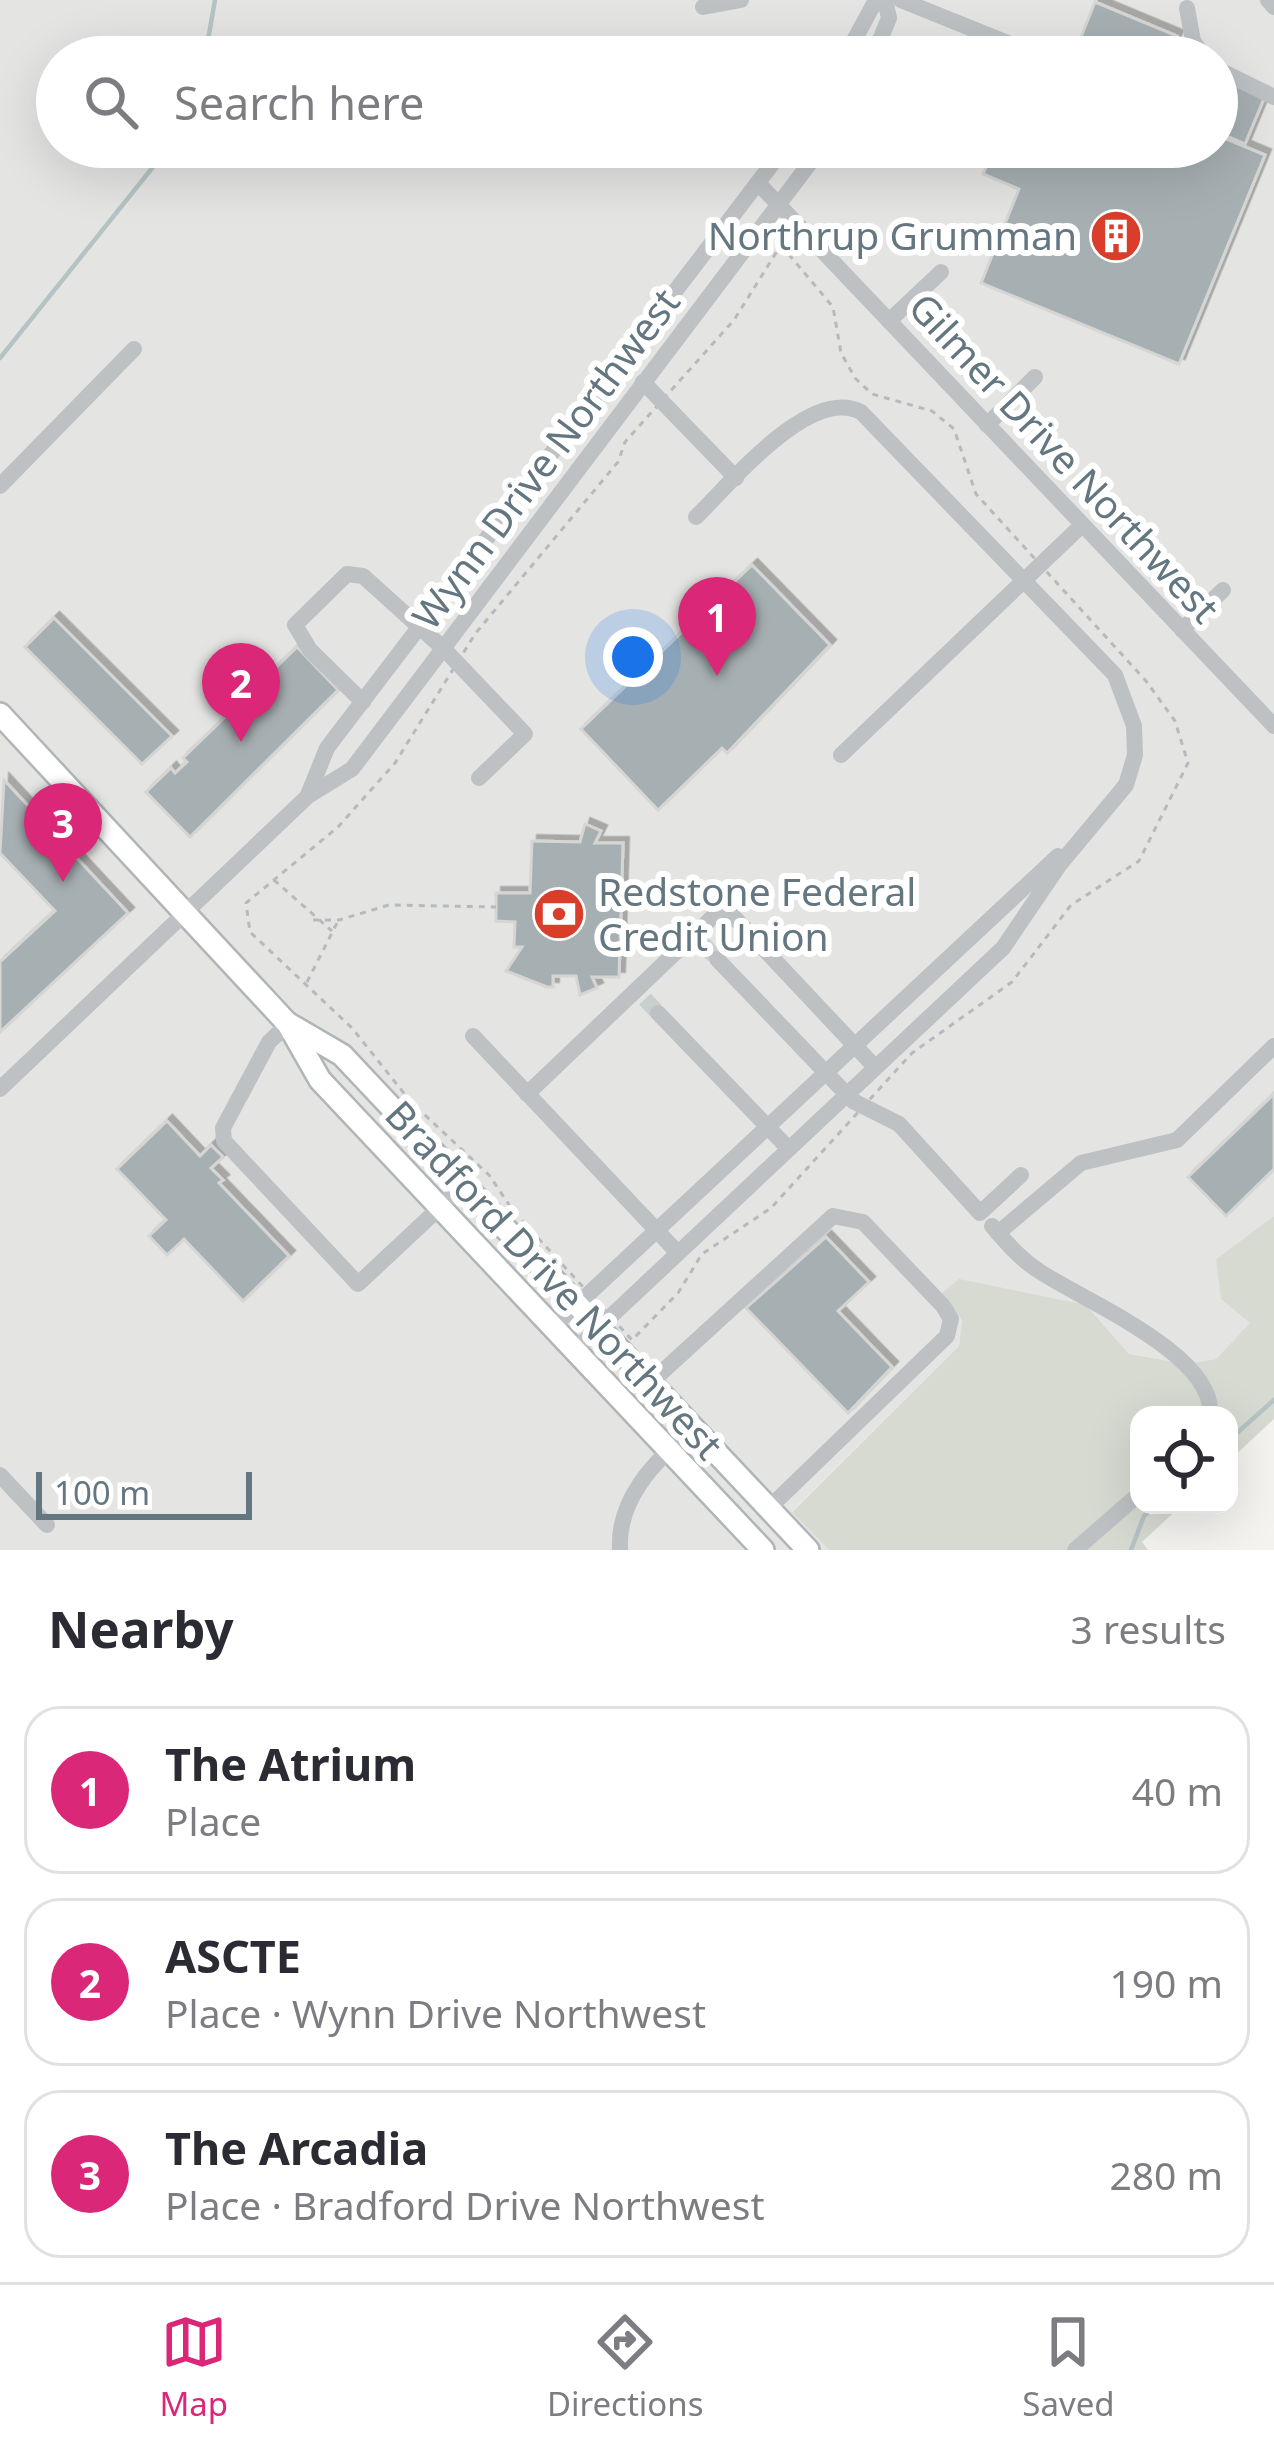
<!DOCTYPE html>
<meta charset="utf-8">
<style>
:root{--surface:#fff;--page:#f2f2f3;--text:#2b2b33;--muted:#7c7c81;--line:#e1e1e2;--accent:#db2777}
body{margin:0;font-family:"Noto Sans",sans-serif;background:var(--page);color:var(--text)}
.controls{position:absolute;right:36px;bottom:36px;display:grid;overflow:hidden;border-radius:24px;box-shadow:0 12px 48px #0002}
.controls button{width:108px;height:108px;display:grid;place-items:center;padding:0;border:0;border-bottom:3px solid var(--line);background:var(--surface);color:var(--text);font:60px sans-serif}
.scale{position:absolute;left:36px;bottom:30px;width:216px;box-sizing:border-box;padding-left:12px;border:6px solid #64767f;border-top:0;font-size:33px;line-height:42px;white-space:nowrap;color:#64767f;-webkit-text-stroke:9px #fff;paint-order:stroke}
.you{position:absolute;left:633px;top:657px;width:42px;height:42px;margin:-30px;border:9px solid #fff;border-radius:50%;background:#1a73e8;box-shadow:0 0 0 18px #1a73e833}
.badge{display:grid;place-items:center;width:78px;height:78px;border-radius:50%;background:var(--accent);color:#fff;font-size:39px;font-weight:700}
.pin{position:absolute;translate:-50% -99px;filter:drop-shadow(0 3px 6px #0008)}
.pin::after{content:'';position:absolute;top:63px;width:42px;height:36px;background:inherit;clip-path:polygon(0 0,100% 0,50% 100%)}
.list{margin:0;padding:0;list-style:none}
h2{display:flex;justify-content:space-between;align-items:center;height:156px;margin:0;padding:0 48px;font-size:51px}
h2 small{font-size:39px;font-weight:400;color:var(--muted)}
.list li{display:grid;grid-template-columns:78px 1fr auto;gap:36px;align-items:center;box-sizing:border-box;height:168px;margin:0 24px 24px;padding:0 24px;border:3px solid var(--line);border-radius:36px}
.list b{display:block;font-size:45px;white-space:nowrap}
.list p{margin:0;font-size:39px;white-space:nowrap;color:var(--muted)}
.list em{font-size:39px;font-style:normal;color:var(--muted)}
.icon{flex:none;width:66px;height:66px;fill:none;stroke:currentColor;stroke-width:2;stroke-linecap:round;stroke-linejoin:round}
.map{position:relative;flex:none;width:1274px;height:1550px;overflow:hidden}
.search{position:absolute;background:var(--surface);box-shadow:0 12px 48px #0002;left:36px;right:36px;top:36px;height:132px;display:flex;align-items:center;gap:30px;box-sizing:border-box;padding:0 42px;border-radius:66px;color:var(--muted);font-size:45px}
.sheet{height:732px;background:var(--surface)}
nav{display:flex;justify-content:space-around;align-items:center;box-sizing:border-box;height:168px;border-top:3px solid var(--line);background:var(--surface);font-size:33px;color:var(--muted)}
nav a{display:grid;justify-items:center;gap:6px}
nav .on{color:var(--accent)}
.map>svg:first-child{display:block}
</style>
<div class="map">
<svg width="1274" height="1550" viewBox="0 0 1274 1550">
<defs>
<filter id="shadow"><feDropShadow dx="5.5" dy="-5.5" stdDeviation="0" flood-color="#0004"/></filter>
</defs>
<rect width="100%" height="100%" fill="#f4f3f0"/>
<path fill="#e4e5e3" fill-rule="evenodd" d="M 0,0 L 1274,0 L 1274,1216 L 1216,1259 L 1251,1323 L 1216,1359 L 1187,1364 L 1129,1354 L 1086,1305 L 962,1320 L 959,1346 L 792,1511 L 829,1550 L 0,1550 ZM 57,57 L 1217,57 L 1217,147 L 57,147 Z"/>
<path fill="#d6dad1" d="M 1274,1216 L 1274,1419 L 1229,1461 L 1229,1415 L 1139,1415 L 1139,1505 L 1182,1505 L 1142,1542 L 1148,1550 L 829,1550 L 792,1512 L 959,1346 L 962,1320 L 942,1293 L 959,1279 L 1086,1305 L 1129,1354 L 1187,1364 L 1216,1359 L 1250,1323 L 1221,1299 L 1216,1259 Z"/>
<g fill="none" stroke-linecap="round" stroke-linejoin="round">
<g stroke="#b5c3c5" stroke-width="4.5">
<path d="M 205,57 L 215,0"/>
<path d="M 0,358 L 169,147"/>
<path d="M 1229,1440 L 1274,1400"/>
<path d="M 1131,1550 L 1144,1516 L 1156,1505"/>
</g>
</g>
<g fill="#a6afb2" stroke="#d5d5d3" stroke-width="3" filter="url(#shadow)">
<path d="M 1095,2 L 1177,36 L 1168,57 L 1073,57 Z"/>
<path d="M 1217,76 L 1265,96 L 1245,144 L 1217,132 Z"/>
<path d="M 1217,135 L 1265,155 L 1179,364 L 981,283 L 1019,189 L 983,174 L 995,147 L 1217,147 Z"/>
<path d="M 752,565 L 830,645 L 727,753 L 722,748 L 658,810 L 581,729 Z"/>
<path d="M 54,618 L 172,736 L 142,764 L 25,647 Z"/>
<path d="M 297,647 L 338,690 L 190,837 L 146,792 L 171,768 L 175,773 L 187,762 L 183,758 Z"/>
<path d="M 4,780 L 128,913 L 0,1032 L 0,962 L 55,911 L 0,853 Z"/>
<path d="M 585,824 L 601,831 L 595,843 L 623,843 L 619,977 L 592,977 L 597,988 L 580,995 L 576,976 L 553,976 L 553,987 L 547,987 L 506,971 L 522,947 L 514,947 L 515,922 L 496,921 L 496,893 L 530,893 L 532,841 L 580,842 Z"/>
<path d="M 1274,1094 L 1274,1169 L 1226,1216 L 1188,1177 Z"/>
<path d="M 167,1121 L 200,1156 L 211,1145 L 223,1157 L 211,1168 L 223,1180 L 219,1183 L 289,1256 L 243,1301 L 184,1239 L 167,1255 L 149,1236 L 166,1220 L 117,1169 Z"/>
<path d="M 826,1237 L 869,1282 L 838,1311 L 892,1367 L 848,1413 L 746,1308 Z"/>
</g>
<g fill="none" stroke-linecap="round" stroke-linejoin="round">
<g stroke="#c9cece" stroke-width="16" stroke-dasharray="16 8" stroke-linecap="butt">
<path d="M 703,944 L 717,959"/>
<path d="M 645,999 L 658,1013"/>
</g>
<g stroke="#b0b5b8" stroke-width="26">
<g id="major">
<path d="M 0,714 L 288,1024 L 320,1080 L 763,1550"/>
<path d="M 289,1024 L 342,1055 L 808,1550"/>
</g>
</g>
<g stroke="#b7babc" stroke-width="3" stroke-dasharray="6 6" stroke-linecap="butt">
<path d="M 781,245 L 833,307 L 841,353 L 855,378 L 872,394 L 932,411 L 954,429 L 976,494 L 1146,681 L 1175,721 L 1188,763 L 1139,861 L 1071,905 L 1012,982 L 912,1053 L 771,1208 L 702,1254 L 678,1293 L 632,1340 L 514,1212 L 489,1175 L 411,1102 L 352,1028 L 250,932 L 246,903 L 338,827 L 395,763 L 475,634 L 618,462 L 625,442 L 734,320 Z"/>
<path d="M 274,880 L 332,931"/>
<path d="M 313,920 L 339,920 L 389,905 L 496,907"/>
<path d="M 307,982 L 338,921"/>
</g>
<g stroke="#bdc1c4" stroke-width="16">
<path d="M 901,0 L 1010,44 L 1005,57"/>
<path d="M 1268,0 L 1274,7"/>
<path d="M 703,7 L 741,0"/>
<path d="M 1187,8 L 1193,41 L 1204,57"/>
<path d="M 845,57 L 876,0"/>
<path d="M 873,57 L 889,18 L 885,0"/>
<path d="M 1217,69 L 1274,97"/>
<path d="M 758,183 L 1274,726"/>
<path d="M 889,321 L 941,272"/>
<path d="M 643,382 L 736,478"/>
<path d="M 987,425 L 1035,377"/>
<path d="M 0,486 L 134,349"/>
<path d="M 1182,630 L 1223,590"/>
<path d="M 363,702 L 310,650 L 295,625 L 347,574 L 363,576 L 444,649 L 525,734 L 479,778"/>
<path d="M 841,755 L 1082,525"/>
<path d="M 308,795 L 327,748 L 785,147"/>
<path d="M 717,959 L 853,1101 L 899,1124 L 980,1213 L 1021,1175"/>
<path d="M 658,1013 L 788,1148"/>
<path d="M 288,1024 L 269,1042 L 223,1128 L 224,1141 L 358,1284 L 465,1184"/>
<path d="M 473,1036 L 678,1253"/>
<path d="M 0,1089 L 308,796 L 352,769 L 822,147"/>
<path d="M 527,1094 L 718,912 L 732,915 L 874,1066"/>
<path d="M 992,1226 C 1007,1243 1020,1259 1039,1271 C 1080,1299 1216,1354 1210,1415"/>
<path d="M 998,1233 L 1081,1163 L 1177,1140 L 1274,1046"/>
<path d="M 553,1327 L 1058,856"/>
<path d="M 575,1350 L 1003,948 L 1060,864 L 1126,785 L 1135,755 L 1134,726 L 1115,675 L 861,412 C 810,385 730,484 696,517"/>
<path d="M 651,1382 L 833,1216 L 863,1222 L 943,1306 L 951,1319 L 947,1336 L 769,1508"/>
<path d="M 0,1475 L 47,1525"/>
<path d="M 620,1550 C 617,1496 657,1461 693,1427"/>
<path d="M 1075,1550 L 1139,1494"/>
</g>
<use href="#major" stroke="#fff" stroke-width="21"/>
</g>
<defs>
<g id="building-disc" transform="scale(2.7)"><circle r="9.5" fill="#da3d29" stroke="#fff"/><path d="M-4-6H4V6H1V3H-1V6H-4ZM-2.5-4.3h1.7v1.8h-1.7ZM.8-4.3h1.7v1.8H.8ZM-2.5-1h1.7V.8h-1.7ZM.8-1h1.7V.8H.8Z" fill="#fff"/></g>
<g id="bank-disc" transform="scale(2.7)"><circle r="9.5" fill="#da3d29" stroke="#fff"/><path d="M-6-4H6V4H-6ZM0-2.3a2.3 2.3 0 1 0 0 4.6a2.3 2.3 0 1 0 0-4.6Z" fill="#fff"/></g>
</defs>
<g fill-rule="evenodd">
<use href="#building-disc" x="1116" y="236"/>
<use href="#bank-disc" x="559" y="914"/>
</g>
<g text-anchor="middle" stroke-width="12" stroke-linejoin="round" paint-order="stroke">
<g font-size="39" fill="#64767f" stroke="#fff" text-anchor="end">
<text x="1077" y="250">Northrup Grumman</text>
<text x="598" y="906" text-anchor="start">Redstone Federal<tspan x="598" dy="45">Credit Union</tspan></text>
</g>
<g font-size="39" fill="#64767f" stroke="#fff">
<text transform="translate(1064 458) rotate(47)" y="14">Gilmer Drive Northwest</text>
<text transform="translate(546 459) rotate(-53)" y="14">Wynn Drive Northwest</text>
<text transform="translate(554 1280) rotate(47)" y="14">Bradford Drive Northwest</text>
</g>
</g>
</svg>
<div class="controls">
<button><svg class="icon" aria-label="locate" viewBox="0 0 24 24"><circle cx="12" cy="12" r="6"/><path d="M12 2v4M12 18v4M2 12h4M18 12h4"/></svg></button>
</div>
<div class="scale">100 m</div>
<div class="you"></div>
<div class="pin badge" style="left:717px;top:676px">1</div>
<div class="pin badge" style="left:241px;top:742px">2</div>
<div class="pin badge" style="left:63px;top:882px">3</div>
<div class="search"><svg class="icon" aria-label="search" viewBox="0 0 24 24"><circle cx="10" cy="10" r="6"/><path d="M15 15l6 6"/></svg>Search here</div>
</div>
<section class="sheet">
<h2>Nearby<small>3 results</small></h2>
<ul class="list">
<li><span class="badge">1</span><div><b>The Atrium</b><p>Place</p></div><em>40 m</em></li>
<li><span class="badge">2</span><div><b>ASCTE</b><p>Place · Wynn Drive Northwest</p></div><em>190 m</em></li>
<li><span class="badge">3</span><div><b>The Arcadia</b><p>Place · Bradford Drive Northwest</p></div><em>280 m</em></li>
</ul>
</section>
<nav>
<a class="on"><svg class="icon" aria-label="map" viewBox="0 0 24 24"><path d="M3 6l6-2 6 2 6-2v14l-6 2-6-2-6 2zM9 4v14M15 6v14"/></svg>Map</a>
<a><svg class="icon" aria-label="directions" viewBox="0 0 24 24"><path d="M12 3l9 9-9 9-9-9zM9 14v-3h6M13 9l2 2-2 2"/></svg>Directions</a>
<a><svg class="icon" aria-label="saved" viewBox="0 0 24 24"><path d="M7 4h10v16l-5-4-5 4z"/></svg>Saved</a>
</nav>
